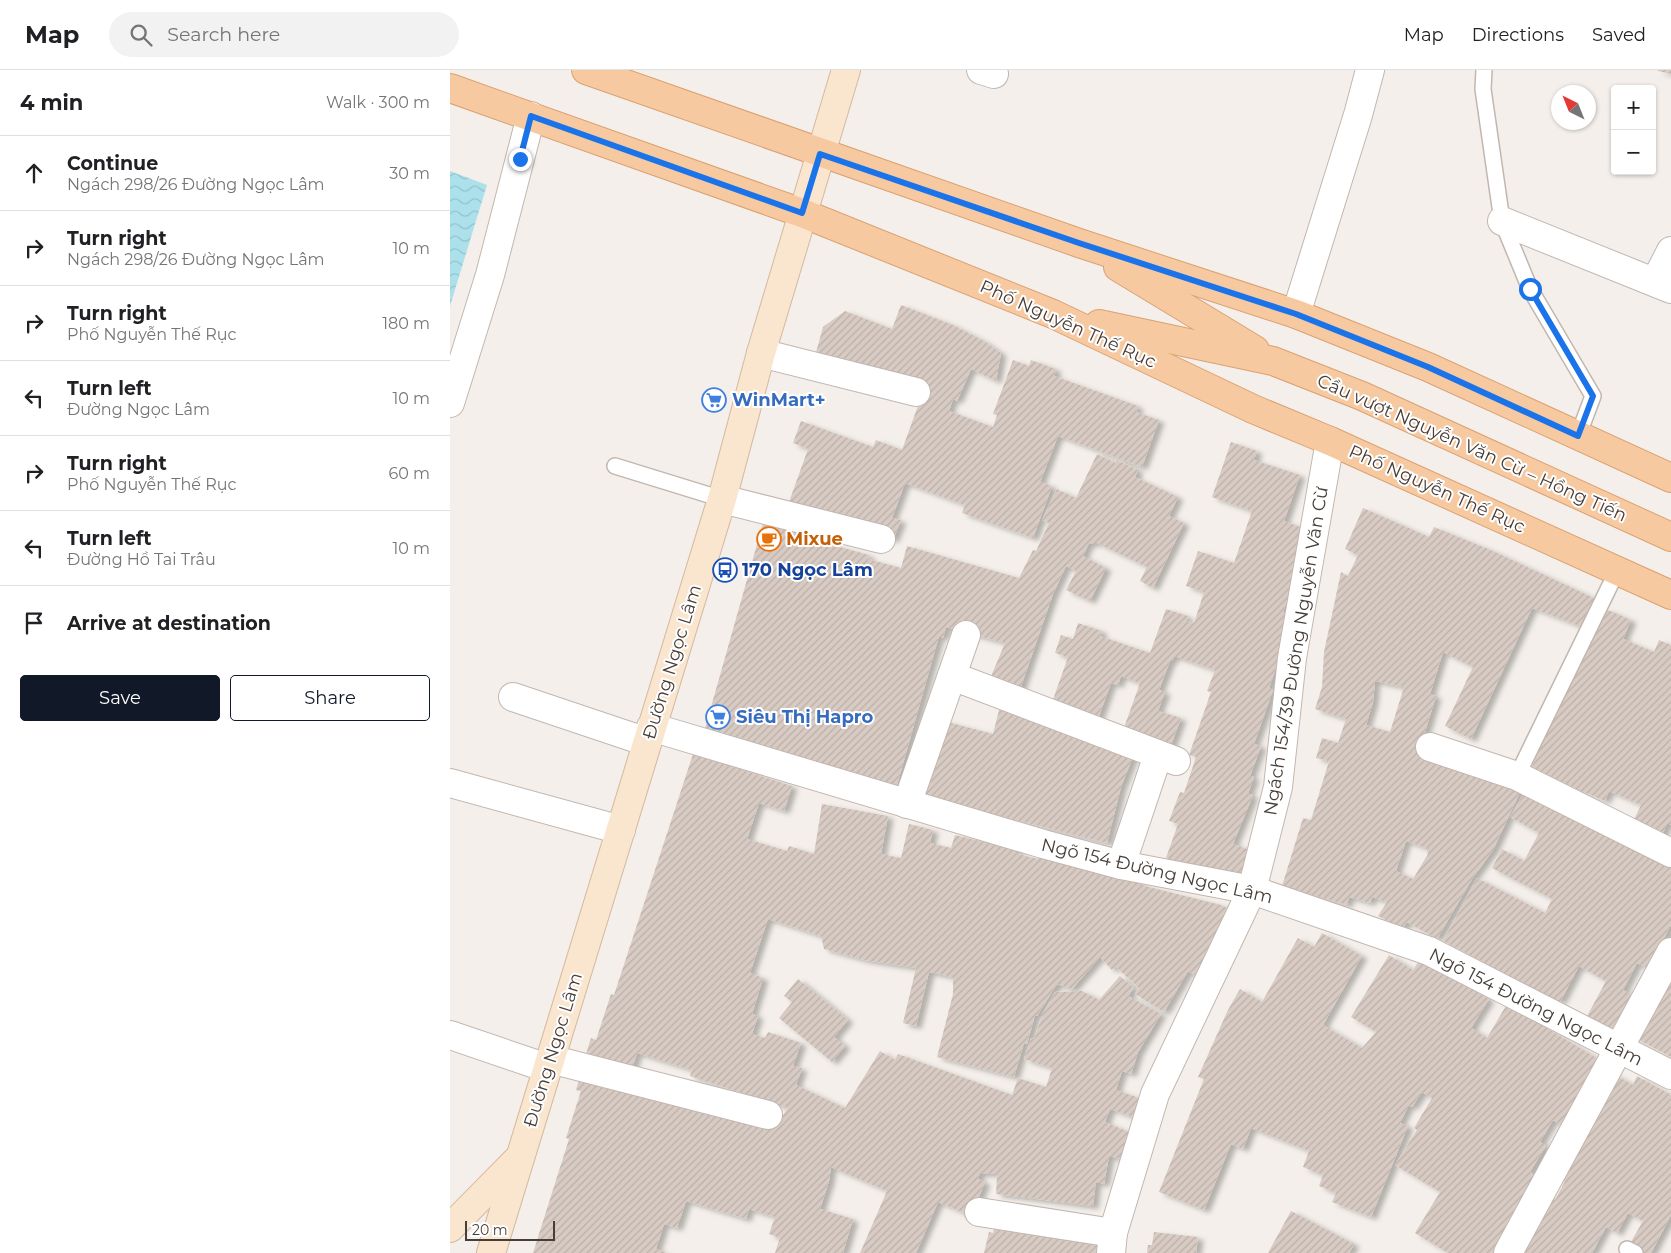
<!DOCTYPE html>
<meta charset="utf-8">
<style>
:root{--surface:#fff;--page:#f2f2f2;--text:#202124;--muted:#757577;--line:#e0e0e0;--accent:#111827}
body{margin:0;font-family:Montserrat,sans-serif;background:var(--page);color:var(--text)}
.controls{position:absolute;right:15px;top:15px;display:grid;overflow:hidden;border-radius:5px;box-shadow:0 1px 4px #0004}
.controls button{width:45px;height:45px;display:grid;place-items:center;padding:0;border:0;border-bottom:1px solid var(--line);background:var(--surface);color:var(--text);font:25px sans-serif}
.compass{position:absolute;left:1101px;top:15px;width:45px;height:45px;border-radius:50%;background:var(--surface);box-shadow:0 1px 4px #0004;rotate:317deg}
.scale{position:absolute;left:15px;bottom:12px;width:90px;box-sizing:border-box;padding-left:5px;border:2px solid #473e39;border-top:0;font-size:14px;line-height:18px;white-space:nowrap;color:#473e39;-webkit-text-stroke:4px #fff;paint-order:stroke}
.stop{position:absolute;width:15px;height:15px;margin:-11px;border:4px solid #1a73e8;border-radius:50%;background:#fff}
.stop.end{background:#1a73e8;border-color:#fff;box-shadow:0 1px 5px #0008}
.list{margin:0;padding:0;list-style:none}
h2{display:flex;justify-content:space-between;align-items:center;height:65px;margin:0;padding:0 20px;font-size:21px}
h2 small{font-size:16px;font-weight:400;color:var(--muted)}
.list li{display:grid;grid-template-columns:32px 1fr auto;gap:15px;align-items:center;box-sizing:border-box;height:75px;padding:0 20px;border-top:1px solid var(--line)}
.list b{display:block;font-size:19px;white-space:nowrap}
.list p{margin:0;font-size:16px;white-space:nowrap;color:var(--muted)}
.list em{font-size:16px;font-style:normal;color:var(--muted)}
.actions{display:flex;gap:10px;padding:15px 20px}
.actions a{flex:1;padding:11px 0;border:1px solid var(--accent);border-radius:5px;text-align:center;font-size:18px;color:var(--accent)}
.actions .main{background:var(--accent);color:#fff}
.icon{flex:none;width:28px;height:28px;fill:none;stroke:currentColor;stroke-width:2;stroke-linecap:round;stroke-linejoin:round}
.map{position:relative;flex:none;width:1221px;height:1183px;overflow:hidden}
header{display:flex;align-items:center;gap:30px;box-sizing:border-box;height:70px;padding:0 25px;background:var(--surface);border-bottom:1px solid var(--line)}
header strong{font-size:24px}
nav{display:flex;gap:28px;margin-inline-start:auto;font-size:18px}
.search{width:350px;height:45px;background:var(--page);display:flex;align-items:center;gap:12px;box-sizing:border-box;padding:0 18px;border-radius:28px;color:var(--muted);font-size:19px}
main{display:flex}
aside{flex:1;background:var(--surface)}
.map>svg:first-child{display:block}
</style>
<header>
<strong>Map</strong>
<div class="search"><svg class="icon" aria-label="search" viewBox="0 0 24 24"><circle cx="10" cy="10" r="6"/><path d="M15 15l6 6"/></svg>Search here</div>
<nav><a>Map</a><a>Directions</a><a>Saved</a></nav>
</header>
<main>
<aside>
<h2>4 min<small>Walk · 300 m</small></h2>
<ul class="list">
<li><svg class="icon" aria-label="ahead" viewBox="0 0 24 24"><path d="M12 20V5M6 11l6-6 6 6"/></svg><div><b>Continue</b><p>Ngách 298/26 Đường Ngọc Lâm</p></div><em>30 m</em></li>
<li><svg class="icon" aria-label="right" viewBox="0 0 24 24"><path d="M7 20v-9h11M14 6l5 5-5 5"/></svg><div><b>Turn right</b><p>Ngách 298/26 Đường Ngọc Lâm</p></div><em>10 m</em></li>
<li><svg class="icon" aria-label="right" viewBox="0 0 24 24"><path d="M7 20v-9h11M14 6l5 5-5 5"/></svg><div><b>Turn right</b><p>Phố Nguyễn Thế Rục</p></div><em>180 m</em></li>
<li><svg class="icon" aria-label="left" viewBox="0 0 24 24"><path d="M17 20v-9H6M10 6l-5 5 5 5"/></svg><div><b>Turn left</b><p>Đường Ngọc Lâm</p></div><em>10 m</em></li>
<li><svg class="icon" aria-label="right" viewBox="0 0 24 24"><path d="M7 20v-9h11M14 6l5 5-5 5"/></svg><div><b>Turn right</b><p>Phố Nguyễn Thế Rục</p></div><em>60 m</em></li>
<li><svg class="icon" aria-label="left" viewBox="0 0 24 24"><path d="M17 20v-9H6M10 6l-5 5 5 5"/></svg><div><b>Turn left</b><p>Đường Hồ Tai Trâu</p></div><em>10 m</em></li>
<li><svg class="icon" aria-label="arrive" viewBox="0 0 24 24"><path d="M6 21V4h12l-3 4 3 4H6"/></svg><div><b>Arrive at destination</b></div></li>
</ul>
<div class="actions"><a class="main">Save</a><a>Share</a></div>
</aside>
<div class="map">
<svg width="1221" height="1183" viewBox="0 0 1221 1183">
<defs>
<pattern id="water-waves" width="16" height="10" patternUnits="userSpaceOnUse" patternTransform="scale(1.25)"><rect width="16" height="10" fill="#ace1eb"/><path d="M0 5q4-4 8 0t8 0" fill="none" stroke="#95c2ca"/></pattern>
<pattern id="building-hatch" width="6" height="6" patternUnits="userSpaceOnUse" patternTransform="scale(1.25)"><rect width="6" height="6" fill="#d8cbc3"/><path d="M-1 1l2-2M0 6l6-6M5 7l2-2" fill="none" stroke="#bbafa8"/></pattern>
<filter id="shadow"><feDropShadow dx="5.5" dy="3" stdDeviation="2.5" flood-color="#0004"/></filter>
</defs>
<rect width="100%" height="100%" fill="#f4efea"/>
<path fill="url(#water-waves)" d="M 0,101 L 37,115 L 0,236 Z"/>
<g fill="url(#building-hatch)" fill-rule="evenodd" filter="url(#shadow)">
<path d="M 1221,0 L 1221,4 L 1208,1 L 1208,0 Z"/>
<path d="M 451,235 L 503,255 L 534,271 L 551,283 L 546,311 L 521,299 L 507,331 L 503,329 L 499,341 L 543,357 L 547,345 L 543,344 L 563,290 L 579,296 L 581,290 L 606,299 L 604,306 L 688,336 L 686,342 L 709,350 L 692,397 L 608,366 L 590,412 L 602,416 L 583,468 L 512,443 L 515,435 L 455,413 L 442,448 L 451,450 L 443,470 L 339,432 L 358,379 L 343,373 L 351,351 L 423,377 L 426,370 L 452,380 L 474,319 L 365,286 L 373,257 L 395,241 L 442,259 Z"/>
<path d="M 781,372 L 807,381 L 804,390 L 850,405 L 834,451 L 856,459 L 853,486 L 833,542 L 844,546 L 819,618 L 823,620 L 804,674 L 811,676 L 800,706 L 804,707 L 798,724 L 803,725 L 783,774 L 805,782 L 794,815 L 716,788 L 728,754 L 719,751 L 730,722 L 734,723 L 746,687 L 739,685 L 761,622 L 757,621 L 765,600 L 724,586 L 722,591 L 720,591 L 709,620 L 715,622 L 708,641 L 731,648 L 720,678 L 671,666 L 690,613 L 671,606 L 668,615 L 661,613 L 645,657 L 599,641 L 618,587 L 605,583 L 611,565 L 623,569 L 628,553 L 652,561 L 650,566 L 700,583 L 716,539 L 738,546 L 736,551 L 744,553 L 754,522 L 736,516 L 748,481 L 784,493 L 802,441 L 762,427 Z"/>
<path d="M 647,384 L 666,393 L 667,390 L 688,400 L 685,407 L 728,427 L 719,446 L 734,453 L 703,518 L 690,511 L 697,497 L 645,472 L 643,474 L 639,473 L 633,486 L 656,498 L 640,531 L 616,520 L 626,501 L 616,496 L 603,524 L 567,628 L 537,616 L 555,573 L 496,557 L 493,568 L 489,566 L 445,722 L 252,669 L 313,453 L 373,469 L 372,472 L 419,485 L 418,489 L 451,498 L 457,476 L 569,508 L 583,480 L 586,481 L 599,453 L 592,450 L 607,419 L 626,428 Z"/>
<path d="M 913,438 L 979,467 L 984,457 L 1043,481 L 1146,529 L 1135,558 L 1082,538 L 1021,669 L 995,656 L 1023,597 L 993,582 L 980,624 L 986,626 L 971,675 L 1072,718 L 1043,780 L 1022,809 L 987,869 L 957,852 L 952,858 L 928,846 L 937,832 L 922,827 L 920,833 L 899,827 L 897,835 L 832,816 L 853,748 L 861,750 L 879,691 L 866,688 L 872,668 L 888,673 L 896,649 L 865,639 L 872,617 L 874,582 L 891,502 L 898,506 L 908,485 L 895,479 ZM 925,611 L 954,617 L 940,662 L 916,655 L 923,632 ZM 956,771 L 976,778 L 978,784 L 963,809 L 946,801 Z"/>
<path d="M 1156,539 L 1181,550 L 1173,569 L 1204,582 L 1209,570 L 1221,575 L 1221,755 L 1217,753 L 1210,771 L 1180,758 L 1191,735 L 1159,721 L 1155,731 L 1127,719 L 1123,728 L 1077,708 L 1129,587 L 1134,589 Z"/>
<path d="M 551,632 L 686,679 L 671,717 L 657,773 L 474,727 L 494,651 L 543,664 Z"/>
<path d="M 243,684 L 342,716 L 334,741 L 309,733 L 297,769 L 337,781 L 339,776 L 364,784 L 372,734 L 438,746 L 431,784 L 451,788 L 459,754 L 483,760 L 480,773 L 501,778 L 505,765 L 568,780 L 568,784 L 588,789 L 590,783 L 636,794 L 699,817 L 771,835 L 788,844 L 753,910 L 738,901 L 714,942 L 685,924 L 689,918 L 665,896 L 662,900 L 650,887 L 622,919 L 607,914 L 587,946 L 585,945 L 577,974 L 574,973 L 564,1007 L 487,987 L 503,924 L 503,907 L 479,902 L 466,956 L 453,953 L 466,898 L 415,890 L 374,879 L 371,866 L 318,849 L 300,903 L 313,908 L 302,944 L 308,946 L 302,964 L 315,968 L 318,962 L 351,973 L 343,996 L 352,998 L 346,1015 L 395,1038 L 430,981 L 445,990 L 448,984 L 562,1025 L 568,1008 L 596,1017 L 602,998 L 574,989 L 581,968 L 584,969 L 593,943 L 605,922 L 632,921 L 649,930 L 670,906 L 684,918 L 678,926 L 711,944 L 688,982 L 681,1004 L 672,1001 L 666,1020 L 692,1029 L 686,1048 L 660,1039 L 655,1052 L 679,1062 L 671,1089 L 659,1086 L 654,1114 L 646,1112 L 643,1136 L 546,1124 L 547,1104 L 530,1103 L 528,1109 L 535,1112 L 521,1146 L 488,1132 L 466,1183 L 410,1183 L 437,1121 L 381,1097 L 379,1111 L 370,1139 L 403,1149 L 393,1183 L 325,1183 L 330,1168 L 319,1164 L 325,1147 L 299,1139 L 296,1149 L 236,1131 L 227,1158 L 214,1154 L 206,1179 L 217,1183 L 83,1183 L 119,1069 L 116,1068 L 131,1021 L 126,1020 L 132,999 L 329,1051 L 338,1038 L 240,1006 L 242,1000 L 187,983 L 179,1009 L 133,994 L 141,968 L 146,970 L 161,924 L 164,925 Z"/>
<path d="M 1077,717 L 1221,783 L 1221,855 L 1198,898 L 1187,893 L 1173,920 L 1190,929 L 1171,966 L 1136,948 L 1156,911 L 1129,896 L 1110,932 L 993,871 L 1027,808 L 1095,843 L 1102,829 L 1042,798 L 1052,779 L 1074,791 L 1089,763 L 1060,747 Z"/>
<path d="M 872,863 L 912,886 L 873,955 L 912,978 L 926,962 L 901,947 L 939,885 L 963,900 L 971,888 L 1039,929 L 1021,958 L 1037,968 L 1057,934 L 1153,992 L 1115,1057 L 1103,1050 L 1090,1072 L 1096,1076 L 1080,1102 L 1094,1111 L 1050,1183 L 998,1183 L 965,1163 L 990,1122 L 945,1095 L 967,1060 L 964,1058 L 982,1028 L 972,1022 L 962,1037 L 959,1035 L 950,1053 L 958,1056 L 921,1147 L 882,1132 L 886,1123 L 869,1116 L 873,1105 L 853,1097 L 859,1081 L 801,1058 L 793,1079 L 781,1074 L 754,1140 L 709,1122 L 754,1009 L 748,1007 L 778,940 L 790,919 L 812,932 L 848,868 L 864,877 Z"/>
<path d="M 1221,893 L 1221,987 L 1182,966 Z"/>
<path d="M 348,909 L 398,950 L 384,967 L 395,976 L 382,992 L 329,948 L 342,932 L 334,926 Z"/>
<path d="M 1162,1003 L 1183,1015 L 1187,1006 L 1221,1025 L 1221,1145 L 1201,1183 L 1190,1183 L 1178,1177 L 1193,1151 L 1178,1143 L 1167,1163 L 1156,1157 L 1142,1183 L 1062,1183 L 1097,1125 L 1105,1130 L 1115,1111 L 1106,1105 Z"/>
<path d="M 841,1141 L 904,1174 L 899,1183 L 818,1183 Z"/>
<path d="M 546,1148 L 653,1171 L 651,1183 L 534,1183 L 539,1162 L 543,1163 Z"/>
<path d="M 704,1162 L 748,1167 L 746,1183 L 697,1183 L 698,1175 L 702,1175 Z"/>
</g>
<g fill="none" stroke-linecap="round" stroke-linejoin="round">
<g stroke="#c2b7b0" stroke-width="18">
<g id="service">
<path d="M 1034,0 L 1033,19 L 1052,151 L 1080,219 L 1143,326 L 1128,366"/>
<path d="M 165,396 L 272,429"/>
<path d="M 1067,706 L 1167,501"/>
<path d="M 1177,1179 L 1185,1183"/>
</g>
</g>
<g stroke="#c2b7b0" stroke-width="30">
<g id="minor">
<path d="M 531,0 L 544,4"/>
<path d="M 1052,151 L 1221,219"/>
<path d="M 1205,212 L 1221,181"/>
<path d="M 846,244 L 908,45 L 920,0"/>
<path d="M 311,283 L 466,322"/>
<path d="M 0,333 L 40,205 L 81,46"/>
<path d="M 272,429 L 431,469"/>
<path d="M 502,606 L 726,691"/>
<path d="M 63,627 L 197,672"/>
<path d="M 201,657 L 593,774 L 671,795 L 802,820 L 979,881 L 1221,1005"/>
<path d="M 980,677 L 1067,706 L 1221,783"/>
<path d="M 0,713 L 171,760"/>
<path d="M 457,734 L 516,565"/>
<path d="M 671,795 L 708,685"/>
<path d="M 0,965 L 97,998"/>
<path d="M 100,989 L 318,1045"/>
<path d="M 529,1142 L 663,1163"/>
<path d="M 661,1183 L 663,1163 L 705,1024 L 802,820 L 828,717 L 842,588 L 880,371"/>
<path d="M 1058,1183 L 1221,882"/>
</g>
</g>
<g stroke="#d3b99f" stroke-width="30">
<g id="secondary">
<path d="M 0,1158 L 67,1090"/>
<path d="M 41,1183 L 272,429 L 311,283 L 396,0"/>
</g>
</g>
<g stroke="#dba171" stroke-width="30">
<g id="primary">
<path d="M 136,0 L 629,173 L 846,244 L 978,297 L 1221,408"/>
<path d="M 0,18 L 352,143 L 603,244 L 803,339 L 880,371 L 1221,525"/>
<path d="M 668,197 L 805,280"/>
<path d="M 649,254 L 823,291 L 912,326 L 1221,467"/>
</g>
</g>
<use href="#service" stroke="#fff" stroke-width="15"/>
<use href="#minor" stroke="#fff" stroke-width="28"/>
<use href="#secondary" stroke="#fae5ce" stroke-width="28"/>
<use href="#primary" stroke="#f6c9a1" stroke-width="28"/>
</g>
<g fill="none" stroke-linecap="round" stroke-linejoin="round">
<path stroke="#1a73e8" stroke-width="6" d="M 70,89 L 81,46 L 352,143 L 370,84 L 629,173 L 846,244 L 978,297 L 1128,366 L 1143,326 L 1080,219"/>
</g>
<defs>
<g id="supermarket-ring" transform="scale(1.25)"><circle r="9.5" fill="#fff" stroke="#3f7fe0" stroke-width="1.5"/><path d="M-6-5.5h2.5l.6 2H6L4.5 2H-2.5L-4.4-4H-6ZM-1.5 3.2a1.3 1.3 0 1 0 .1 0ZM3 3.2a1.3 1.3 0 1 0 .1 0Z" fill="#3f7fe0"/></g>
<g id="cafe-ring" transform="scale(1.25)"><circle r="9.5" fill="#fff" stroke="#e8710a" stroke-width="1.5"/><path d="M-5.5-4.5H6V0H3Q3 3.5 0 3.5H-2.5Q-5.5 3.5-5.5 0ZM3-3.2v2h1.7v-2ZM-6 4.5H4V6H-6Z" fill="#e8710a"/></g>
<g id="bus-ring" transform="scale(1.25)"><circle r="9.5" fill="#fff" stroke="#1a4fb4" stroke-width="1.5"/><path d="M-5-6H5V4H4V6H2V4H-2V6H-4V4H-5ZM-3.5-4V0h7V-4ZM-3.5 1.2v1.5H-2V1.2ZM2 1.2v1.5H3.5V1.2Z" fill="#1a4fb4"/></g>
</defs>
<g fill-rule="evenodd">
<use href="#supermarket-ring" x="264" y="330"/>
<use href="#cafe-ring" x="319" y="469"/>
<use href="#bus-ring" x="275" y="500"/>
<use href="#supermarket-ring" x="268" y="647"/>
</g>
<g text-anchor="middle" stroke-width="4" stroke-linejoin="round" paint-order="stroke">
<g font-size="18" fill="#473e39" stroke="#fff">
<text transform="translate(618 254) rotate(24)" y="6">Phố Nguyễn Thế Rục</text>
<text transform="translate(1022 378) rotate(24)" y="6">Cầu vượt Nguyễn Văn Cừ – Hồng Tiến</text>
<text transform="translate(987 419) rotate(24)" y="6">Phố Nguyễn Thế Rục</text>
<text transform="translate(846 581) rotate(-81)" y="6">Ngách 154/39 Đường Nguyễn Văn Cừ</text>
<text transform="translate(222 592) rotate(-73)" y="6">Đường Ngọc Lâm</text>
<text transform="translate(707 801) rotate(13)" y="6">Ngõ 154 Đường Ngọc Lâm</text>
<text transform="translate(1086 937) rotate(27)" y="6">Ngõ 154 Đường Ngọc Lâm</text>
<text transform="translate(103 980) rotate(-73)" y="6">Đường Ngọc Lâm</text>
</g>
<g font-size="18" font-weight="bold" fill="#366cbe" stroke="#fff" text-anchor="start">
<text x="282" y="336">WinMart+</text>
<text x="286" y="653">Siêu Thị Hapro</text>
</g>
<g font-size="18" font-weight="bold" fill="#c56008" stroke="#fff" text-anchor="start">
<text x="336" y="475">Mixue</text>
</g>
<g font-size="18" font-weight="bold" fill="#164399" stroke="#fff" text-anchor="start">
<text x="292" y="506">170 Ngọc Lâm</text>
</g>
</g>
</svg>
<div class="controls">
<button>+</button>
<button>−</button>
</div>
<svg class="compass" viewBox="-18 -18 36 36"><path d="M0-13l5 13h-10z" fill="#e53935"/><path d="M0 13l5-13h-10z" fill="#757577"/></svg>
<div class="scale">20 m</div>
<div class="stop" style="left:1080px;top:219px"></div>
<div class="stop end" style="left:70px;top:89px"></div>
</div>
</main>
